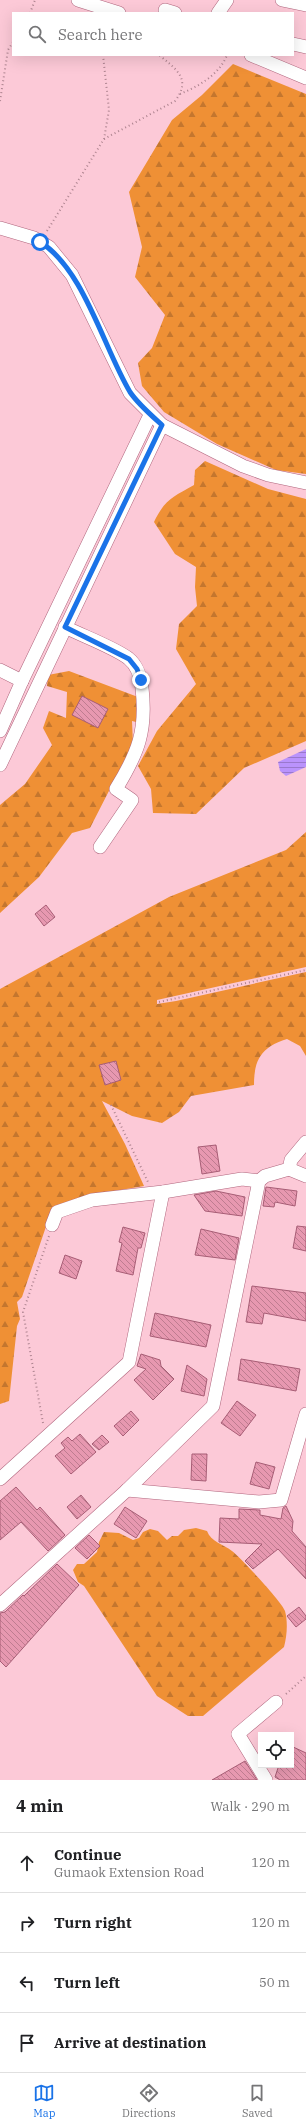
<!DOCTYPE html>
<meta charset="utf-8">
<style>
:root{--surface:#fff;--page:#f6f6f6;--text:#202124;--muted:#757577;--line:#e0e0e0;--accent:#1a73e8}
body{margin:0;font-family:"IBM Plex Serif",serif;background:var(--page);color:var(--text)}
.controls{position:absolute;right:12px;bottom:12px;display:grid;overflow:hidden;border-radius:0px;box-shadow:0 4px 16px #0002}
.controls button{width:36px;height:36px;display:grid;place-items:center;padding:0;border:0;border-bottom:1px solid var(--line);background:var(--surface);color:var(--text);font:20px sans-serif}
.stop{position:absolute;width:12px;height:12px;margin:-9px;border:3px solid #1a73e8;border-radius:50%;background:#fff}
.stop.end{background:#1a73e8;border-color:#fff;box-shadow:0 1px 4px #0008}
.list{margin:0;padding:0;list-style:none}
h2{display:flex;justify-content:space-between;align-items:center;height:52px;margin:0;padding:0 16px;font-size:17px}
h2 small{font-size:13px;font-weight:400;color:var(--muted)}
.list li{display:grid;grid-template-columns:26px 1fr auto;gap:12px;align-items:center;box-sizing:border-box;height:60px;padding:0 16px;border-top:1px solid var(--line)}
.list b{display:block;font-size:15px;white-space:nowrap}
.list p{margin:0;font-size:13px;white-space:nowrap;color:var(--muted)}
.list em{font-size:13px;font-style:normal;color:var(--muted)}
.icon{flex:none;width:22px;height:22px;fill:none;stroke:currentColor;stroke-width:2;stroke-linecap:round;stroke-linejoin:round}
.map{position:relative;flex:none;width:306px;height:1780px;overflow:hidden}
.search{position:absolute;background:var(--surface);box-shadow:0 4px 16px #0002;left:12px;right:12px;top:12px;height:44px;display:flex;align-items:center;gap:10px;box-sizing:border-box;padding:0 14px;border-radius:0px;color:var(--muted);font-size:15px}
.sheet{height:292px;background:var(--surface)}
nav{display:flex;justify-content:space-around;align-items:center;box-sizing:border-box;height:56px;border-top:1px solid var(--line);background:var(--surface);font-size:11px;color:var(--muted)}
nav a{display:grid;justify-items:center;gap:2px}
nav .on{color:var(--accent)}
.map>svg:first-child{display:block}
</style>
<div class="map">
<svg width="306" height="1780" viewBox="0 0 306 1780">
<defs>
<pattern id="forest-firs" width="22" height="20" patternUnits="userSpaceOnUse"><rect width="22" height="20" fill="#ef9035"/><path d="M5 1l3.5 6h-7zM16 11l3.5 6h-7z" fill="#c4762e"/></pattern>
<pattern id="water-rules" width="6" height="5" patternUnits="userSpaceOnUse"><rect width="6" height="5" fill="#ba93fc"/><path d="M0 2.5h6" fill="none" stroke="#9a78cd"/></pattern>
<pattern id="building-back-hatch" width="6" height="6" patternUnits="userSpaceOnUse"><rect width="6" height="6" fill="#e798b0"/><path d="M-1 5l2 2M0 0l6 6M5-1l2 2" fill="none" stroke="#be7c90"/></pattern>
</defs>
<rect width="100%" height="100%" fill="#fcc9d7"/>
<g fill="url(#forest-firs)">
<path d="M 233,64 L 306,94 L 306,474 L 276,470 L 217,444 L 164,412 L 142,386 L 138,363 L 152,348 L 165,315 L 135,277 L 142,247 L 129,192 L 172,120 L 202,95 Z"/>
<path d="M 205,461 L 268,489 L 306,499 L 306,741 L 244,768 L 196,814 L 153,813 L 151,789 L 138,766 L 157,731 L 196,684 L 176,649 L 179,624 L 197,606 L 195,587 L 196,567 L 175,554 L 154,522 C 165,499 173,497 194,485 L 195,470 Z"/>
<path d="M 69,671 L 138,697 L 140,723 L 132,721 L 133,744 L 90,828 L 72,833 L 39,877 L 0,913 L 0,805 L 25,784 L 52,745 L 43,728 L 49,711 L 66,718 L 67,692 L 47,686 L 48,675 Z"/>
<path d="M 306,832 L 306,967 L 157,1000 L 157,1004 L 176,1001 L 306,972 L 306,1056 L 300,1046 L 287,1039 C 261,1047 254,1060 254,1085 L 191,1096 L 179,1112 L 162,1123 L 132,1116 L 102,1101 L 125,1144 L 144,1186 L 91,1195 L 52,1209 L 22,1297 L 17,1302 L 20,1319 L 17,1326 L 9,1401 L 0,1404 L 0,989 L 169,897 L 286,850 Z"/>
<path d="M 196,1528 L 207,1531 C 211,1542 223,1544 232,1551 C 240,1557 283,1603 285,1611 C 288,1622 287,1636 284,1647 L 203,1716 L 188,1716 L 157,1696 L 84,1586 L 78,1582 L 73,1570 L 77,1564 L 84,1564 L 97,1552 L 99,1542 L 104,1532 L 119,1533 L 133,1540 L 139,1538 L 143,1532 L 150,1529 L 158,1531 L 167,1540 L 172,1536 L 178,1536 L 184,1530 Z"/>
</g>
<path fill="url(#water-rules)" d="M 306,749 L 306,767 L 286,776 L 280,771 L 278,762 Z"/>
<g fill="url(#building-back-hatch)" stroke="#a75d75">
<path d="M 82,696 L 108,709 L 98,728 L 72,715 Z"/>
<path d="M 46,905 L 55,917 L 44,926 L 35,914 Z"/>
<path d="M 116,1061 L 121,1080 L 105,1085 L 99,1065 Z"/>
<path d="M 216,1145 L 220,1171 L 202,1174 L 198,1147 Z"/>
<path d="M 266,1187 L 297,1191 L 295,1206 L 275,1202 L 274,1207 L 263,1206 Z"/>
<path d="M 216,1191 L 245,1197 L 242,1216 L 205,1211 L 194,1195 Z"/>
<path d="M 297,1226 L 306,1227 L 306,1251 L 293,1248 Z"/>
<path d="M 123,1227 L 145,1233 L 141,1248 L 138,1248 L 133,1275 L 116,1271 L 122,1243 L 119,1242 Z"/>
<path d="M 201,1229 L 239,1238 L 235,1260 L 195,1255 Z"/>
<path d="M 65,1255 L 82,1261 L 76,1279 L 59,1273 Z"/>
<path d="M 252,1286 L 306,1293 L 306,1321 L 264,1313 L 262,1324 L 246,1322 Z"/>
<path d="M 155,1313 L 211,1325 L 206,1347 L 150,1336 Z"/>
<path d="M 141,1354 L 160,1360 L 161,1366 L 174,1379 L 153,1400 L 134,1380 L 146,1369 L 137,1366 Z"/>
<path d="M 241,1359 L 300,1369 L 296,1391 L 238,1380 Z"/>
<path d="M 187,1365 L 207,1379 L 204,1396 L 181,1391 Z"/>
<path d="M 237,1401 L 256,1415 L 240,1436 L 221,1423 Z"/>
<path d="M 131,1411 L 139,1420 L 123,1436 L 114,1426 Z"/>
<path d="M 80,1434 L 96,1452 L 71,1474 L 55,1456 L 65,1448 L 61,1443 L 68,1437 L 72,1441 Z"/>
<path d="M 102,1435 L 109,1442 L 99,1450 L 92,1444 Z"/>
<path d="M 192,1454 L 207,1454 L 206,1481 L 191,1480 Z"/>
<path d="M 256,1462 L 275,1467 L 269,1489 L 250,1484 Z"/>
<path d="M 16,1487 L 37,1510 L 40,1507 L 65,1535 L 48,1551 L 21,1522 L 0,1540 L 0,1501 Z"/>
<path d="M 81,1495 L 91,1507 L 77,1519 L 67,1507 Z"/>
<path d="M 286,1506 L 293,1521 L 292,1531 L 306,1547 L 306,1579 L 278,1549 L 253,1569 L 245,1561 L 262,1544 L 219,1542 L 220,1518 L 239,1519 L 239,1509 L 260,1510 L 260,1515 L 281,1519 L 283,1508 Z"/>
<path d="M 125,1507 L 147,1521 L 136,1538 L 114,1524 Z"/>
<path d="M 89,1535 L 100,1546 L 87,1559 L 75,1548 Z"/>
<path d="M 57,1564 L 79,1585 L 6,1667 L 0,1661 L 0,1613 L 5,1612 L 23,1595 L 24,1596 Z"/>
<path d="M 299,1607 L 306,1616 L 306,1619 L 296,1627 L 287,1616 Z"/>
<path d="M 291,1746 L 306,1753 L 306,1780 L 280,1780 L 275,1777 L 279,1765 L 291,1765 Z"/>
<path d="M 245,1761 L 257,1780 L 212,1780 Z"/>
</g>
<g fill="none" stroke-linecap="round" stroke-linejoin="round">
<g stroke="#b0657d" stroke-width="14">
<g id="minor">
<path d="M 78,0 L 119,13"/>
<path d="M 282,0 L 306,5"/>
<path d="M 165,10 L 175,13"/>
<path d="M 218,13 L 227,0"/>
<path d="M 293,44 L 306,47"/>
<path d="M 251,55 L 306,78"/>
<path d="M 0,228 L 34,238 L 49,247 L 72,275 L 130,393 L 162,425 L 243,466 L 268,475 L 306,483"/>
<path d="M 65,627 C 83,636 113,647 128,658 C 137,665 141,678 142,688 C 147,731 138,753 116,789 L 132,800 L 100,847"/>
<path d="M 0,670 L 22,681 L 150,415"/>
<path d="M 0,731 L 22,681"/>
<path d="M 0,765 L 162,425"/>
<path d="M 289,1169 L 306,1176"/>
<path d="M 52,1225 L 57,1212 L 92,1200 L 163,1192 L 242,1179 L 259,1181"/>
<path d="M 0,1479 L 129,1362 L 163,1192"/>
<path d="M 127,1490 L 259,1502 L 281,1500 L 306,1414"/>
<path d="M 0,1605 L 127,1490 L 213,1406 L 259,1181 L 265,1176 L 289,1169 L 291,1160 L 306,1142"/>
<path d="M 266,1780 L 238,1734 L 276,1702"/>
</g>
</g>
<g stroke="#ae8490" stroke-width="2" stroke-dasharray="1 3" stroke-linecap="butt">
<path d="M 30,13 L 35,0"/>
<path d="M 180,94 C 199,86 219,75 227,55"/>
<path d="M 0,101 L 8,50 L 13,42"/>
<path d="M 104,139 L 175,101 C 192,79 176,69 159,55"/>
<path d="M 47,231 L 104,139 L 109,110 L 103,55"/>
<path d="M 159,1002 L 306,970"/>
<path d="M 111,1105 L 148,1182"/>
<path d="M 43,1423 L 23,1312 L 49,1236"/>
<path d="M 286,1694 L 306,1676"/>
</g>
<use href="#minor" stroke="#fff" stroke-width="13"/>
</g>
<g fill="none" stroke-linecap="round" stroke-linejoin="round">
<path stroke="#1a73e8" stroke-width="5" d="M 40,242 C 84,269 104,349 130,392 C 138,404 151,415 162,425 L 65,627 L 129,659 L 137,669 L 141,680"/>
</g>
</svg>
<div class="controls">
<button><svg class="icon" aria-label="locate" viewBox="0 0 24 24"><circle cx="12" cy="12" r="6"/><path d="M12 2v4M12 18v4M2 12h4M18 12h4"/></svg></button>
</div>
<div class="stop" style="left:40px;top:242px"></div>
<div class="stop end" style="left:141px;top:680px"></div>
<div class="search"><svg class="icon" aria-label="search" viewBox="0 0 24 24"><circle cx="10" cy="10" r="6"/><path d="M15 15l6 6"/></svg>Search here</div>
</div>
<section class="sheet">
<h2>4 min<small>Walk · 290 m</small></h2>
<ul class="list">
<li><svg class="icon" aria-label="ahead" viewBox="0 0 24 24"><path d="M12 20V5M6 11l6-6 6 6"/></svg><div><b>Continue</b><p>Gumaok Extension Road</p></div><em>120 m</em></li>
<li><svg class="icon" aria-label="right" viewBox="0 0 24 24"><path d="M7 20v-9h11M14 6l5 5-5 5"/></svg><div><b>Turn right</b></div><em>120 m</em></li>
<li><svg class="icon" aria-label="left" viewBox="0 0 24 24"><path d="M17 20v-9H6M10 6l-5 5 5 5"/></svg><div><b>Turn left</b></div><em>50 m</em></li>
<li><svg class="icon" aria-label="arrive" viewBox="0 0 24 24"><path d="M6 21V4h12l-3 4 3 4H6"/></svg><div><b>Arrive at destination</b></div></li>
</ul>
</section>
<nav>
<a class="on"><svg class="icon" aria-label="map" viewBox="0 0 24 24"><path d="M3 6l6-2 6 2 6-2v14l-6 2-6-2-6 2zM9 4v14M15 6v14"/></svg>Map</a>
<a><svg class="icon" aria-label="directions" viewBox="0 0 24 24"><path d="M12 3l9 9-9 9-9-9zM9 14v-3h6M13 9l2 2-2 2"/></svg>Directions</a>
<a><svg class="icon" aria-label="saved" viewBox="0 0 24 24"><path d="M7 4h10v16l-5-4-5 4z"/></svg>Saved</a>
</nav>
